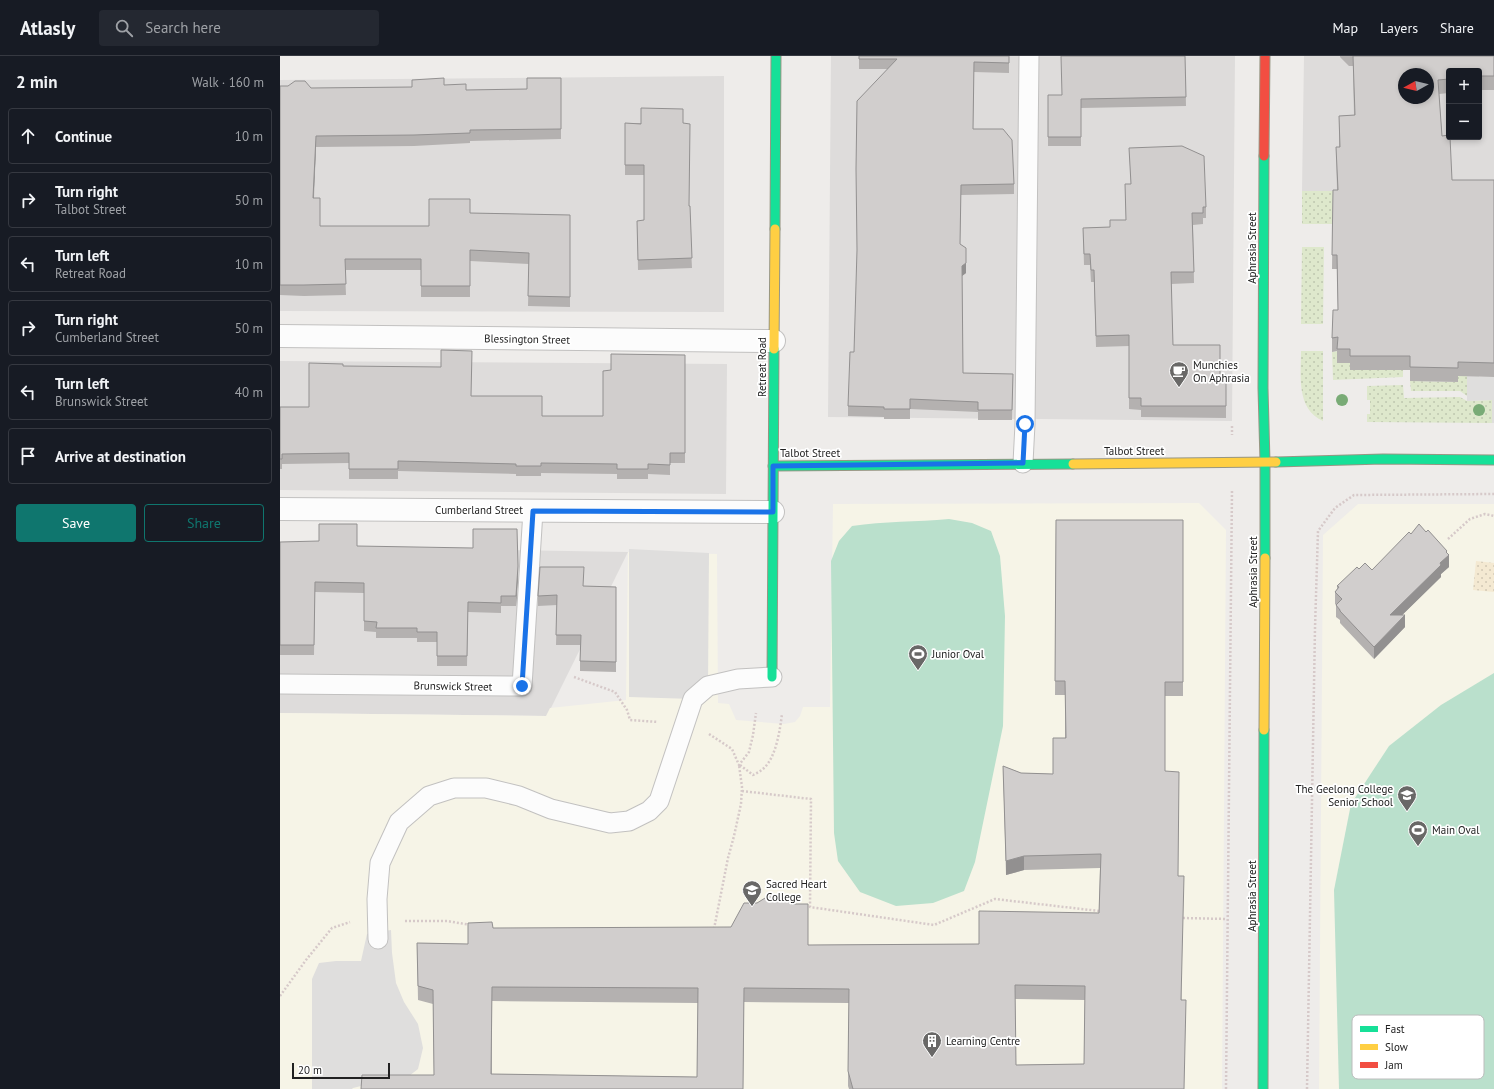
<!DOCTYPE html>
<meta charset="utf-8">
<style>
:root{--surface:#171b24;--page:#242831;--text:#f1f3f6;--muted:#9ea1a6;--line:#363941;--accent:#0f766e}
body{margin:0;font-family:"PT Sans",sans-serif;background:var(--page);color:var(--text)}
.controls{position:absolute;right:12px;top:12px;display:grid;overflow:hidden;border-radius:4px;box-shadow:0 2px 6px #0003}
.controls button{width:36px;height:36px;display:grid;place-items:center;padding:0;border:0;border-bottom:1px solid var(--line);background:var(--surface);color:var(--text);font:20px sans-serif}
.compass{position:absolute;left:1118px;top:12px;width:36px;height:36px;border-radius:50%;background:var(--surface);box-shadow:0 2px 6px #0003;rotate:262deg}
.scale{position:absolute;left:12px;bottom:10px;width:98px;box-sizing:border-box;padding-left:4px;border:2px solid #212121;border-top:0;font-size:11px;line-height:14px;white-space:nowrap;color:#212121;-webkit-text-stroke:3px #fff;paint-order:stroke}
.stop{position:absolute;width:12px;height:12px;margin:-9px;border:3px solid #1a73e8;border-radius:50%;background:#fff}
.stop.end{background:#1a73e8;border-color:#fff;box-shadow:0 1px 4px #0008}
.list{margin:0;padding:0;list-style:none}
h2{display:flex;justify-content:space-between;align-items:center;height:52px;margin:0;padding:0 16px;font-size:17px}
h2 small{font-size:13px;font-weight:400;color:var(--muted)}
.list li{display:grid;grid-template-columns:26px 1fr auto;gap:12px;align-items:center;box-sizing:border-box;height:56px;margin:0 8px 8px;padding:0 8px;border:1px solid var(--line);border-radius:4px}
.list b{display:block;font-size:15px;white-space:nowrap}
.list p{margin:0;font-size:13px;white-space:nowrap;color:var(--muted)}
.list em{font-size:13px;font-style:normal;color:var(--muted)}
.actions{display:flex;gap:8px;padding:12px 16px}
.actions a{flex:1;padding:9px 0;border:1px solid var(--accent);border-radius:4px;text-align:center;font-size:14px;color:var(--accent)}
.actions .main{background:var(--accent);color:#fff}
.icon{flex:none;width:22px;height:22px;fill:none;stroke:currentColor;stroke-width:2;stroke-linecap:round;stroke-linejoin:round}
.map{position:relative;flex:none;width:1214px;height:1033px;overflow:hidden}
header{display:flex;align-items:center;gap:24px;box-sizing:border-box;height:56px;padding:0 20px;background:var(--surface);border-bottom:1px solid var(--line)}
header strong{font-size:19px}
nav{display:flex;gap:22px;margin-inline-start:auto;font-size:14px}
.search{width:280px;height:36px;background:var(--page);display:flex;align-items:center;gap:10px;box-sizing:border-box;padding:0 14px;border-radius:4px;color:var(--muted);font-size:15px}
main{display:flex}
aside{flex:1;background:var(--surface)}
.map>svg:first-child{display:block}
</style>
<header>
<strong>Atlasly</strong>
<div class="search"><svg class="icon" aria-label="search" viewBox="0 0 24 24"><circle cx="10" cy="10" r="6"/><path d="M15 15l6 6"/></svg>Search here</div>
<nav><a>Map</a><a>Layers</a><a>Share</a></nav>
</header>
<main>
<aside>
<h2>2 min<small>Walk · 160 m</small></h2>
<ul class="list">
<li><svg class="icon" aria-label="ahead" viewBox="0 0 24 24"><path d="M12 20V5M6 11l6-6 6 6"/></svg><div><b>Continue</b></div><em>10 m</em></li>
<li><svg class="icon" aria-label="right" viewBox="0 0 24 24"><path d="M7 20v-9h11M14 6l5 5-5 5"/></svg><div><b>Turn right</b><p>Talbot Street</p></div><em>50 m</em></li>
<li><svg class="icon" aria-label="left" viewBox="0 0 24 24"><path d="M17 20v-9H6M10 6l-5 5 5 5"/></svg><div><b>Turn left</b><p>Retreat Road</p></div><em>10 m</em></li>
<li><svg class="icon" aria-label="right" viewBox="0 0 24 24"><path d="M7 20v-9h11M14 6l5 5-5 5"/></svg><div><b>Turn right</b><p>Cumberland Street</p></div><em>50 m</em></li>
<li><svg class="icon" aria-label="left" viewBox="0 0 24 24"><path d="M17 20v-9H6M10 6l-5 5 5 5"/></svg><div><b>Turn left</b><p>Brunswick Street</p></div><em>40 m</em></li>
<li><svg class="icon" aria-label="arrive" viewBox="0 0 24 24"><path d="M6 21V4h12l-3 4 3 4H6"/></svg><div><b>Arrive at destination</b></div></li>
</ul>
<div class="actions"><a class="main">Save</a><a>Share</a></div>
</aside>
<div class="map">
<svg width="1214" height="1033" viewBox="0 0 1214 1033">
<defs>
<pattern id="sand-dots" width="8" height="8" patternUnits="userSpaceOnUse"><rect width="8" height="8" fill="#f4e9d2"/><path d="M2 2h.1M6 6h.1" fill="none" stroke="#d1c8b4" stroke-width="1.8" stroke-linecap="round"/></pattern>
<pattern id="garden-dots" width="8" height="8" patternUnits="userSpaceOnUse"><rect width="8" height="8" fill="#dee8cc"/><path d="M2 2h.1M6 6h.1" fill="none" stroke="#bec7af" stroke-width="1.8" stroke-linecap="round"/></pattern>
</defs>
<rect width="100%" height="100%" fill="#eeecea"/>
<g fill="#dedcdb" fill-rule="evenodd">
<path d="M 551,0 L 955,0 L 952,365 L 548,361 Z"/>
<path d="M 1024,0 L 1214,0 L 1214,137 L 1022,135 ZM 1169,15 L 1199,15 L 1199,81 L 1169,81 ZM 1124,18 L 1148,18 L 1148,42 L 1124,42 Z"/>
<path d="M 444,20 L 444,256 L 0,255 L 0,24 Z"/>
<path d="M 0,305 L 447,308 L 446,438 L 0,434 Z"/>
<path d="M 0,490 L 348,496 L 267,660 L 0,657 Z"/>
</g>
<g fill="#f6f4e7">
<path d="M 919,447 L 946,474 L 942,1033 L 0,1033 L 0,657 L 266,660 L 270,652 L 346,644 L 348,496 L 437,498 L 438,647 L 449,648 L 456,664 L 504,668 L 515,666 L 520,660 L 523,651 L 550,651 L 553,448 Z"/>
<path d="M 1078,448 L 1214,448 L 1214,1033 L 1039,1033 L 1043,479 Z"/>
</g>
<path fill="url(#sand-dots)" d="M 1196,505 L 1214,507 L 1214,536 L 1193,534 Z"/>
<g fill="url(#garden-dots)">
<path d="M 1022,135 L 1053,135 L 1052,168 L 1022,168 Z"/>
<path d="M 1022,191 L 1044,191 L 1043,268 L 1021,268 Z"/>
<path d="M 1021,295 L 1043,295 L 1043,365 C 1016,353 1021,320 1021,295 Z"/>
<path d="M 1058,295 L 1070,307 L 1070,314 L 1123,314 L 1123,321 L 1053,324 L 1052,296 Z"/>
<path d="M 1178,320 L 1187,320 L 1187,340 L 1180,335 L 1131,335 L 1130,325 L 1178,326 Z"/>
<path d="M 1123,329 L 1124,342 L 1180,341 L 1187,345 L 1212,344 L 1212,367 L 1087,366 L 1087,358 L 1090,358 L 1090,344 L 1087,344 L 1087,330 Z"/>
</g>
<g fill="#bae0cc">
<path d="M 669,463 L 692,467 L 711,475 L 720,500 L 725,560 L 723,670 L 695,806 L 684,835 L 653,847 L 616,850 L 580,836 L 558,805 L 554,777 L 551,505 L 559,485 L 572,470 C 604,465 637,466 669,463 Z"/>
<path d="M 1214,617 L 1214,1033 L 1059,1033 L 1054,834 L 1071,748 L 1109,690 L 1161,649 Z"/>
</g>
<g fill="#dfdedd">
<path d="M 1187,313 L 1199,313 L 1199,321 L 1214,321 L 1214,367 L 1212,367 L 1212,344 L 1187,345 Z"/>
<path d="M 349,493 L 429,497 L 428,630 L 413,643 L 349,641 Z"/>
<path d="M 111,874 L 112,897 L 116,927 L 124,946 L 138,968 L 143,992 L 138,1013 L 120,1027 L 93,1027 L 73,1032 L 72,1033 L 32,1033 L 32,923 L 39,907 L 56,905 L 81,905 L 87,878 Z"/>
</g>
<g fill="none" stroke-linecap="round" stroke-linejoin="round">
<g stroke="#c2c1c0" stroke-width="21">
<g id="lane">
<path d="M 743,407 L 745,368 L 749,0"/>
<path d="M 0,628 L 242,630 L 253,455"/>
<path d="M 98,883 L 97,843 L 100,807 L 119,766 L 149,740 L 174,732 L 206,732 L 239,740 L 271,753 L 330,767 L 349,765 L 369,755 L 379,745 L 413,643 L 428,630 L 458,623 L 492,621"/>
</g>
</g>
<g stroke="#c2c1c0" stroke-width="24">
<g id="street">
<path d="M 0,280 L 494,285"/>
<path d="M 0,453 L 493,456"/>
</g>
</g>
<g stroke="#979683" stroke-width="11">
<g id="fast">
<path d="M 984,100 L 983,332 L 985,406 L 985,502"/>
<path d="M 495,173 L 496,0"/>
<path d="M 996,406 L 1103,403 L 1214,404"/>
<path d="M 493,410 L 793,408"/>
<path d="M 492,621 L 494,293"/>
<path d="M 983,1033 L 984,674"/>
</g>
</g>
<g stroke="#979683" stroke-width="11">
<g id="slow">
<path d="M 494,293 L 495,173"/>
<path d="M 793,408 L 996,406"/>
<path d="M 984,674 L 985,502"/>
</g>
</g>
<g stroke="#979683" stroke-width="11">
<path id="jam" d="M 984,100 L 985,0"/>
</g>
<g stroke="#d6c9c9" stroke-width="2.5" stroke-dasharray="2 2" stroke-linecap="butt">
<path d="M 952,370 L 952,379"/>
<path d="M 1168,483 L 1190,463 L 1205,458 L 1214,460"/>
<path d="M 294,621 L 335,636 L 347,654 L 350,664 L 378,666"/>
<path d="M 429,678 L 452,693 L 459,709 L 469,696 L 473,679 L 476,657"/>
<path d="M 460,709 L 473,719 C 477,717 481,715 484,712 C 496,701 500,674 502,658"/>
<path d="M 462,735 L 531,743 L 530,851 L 654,869 L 715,843 L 819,855"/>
<path d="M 903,862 L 947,863"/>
<path d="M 125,865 L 167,865 L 191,869"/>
<path d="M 434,873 L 448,802 L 454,780 L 461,748 L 462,731 L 459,709"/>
<path d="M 0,940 L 26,904 L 52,872 L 70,866"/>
<path d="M 946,1033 L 952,434"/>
<path d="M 1027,1033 L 1035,572 L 1038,475 L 1055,452 L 1074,439 L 1214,438"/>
</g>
<use href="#lane" stroke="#fcfcfc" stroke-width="19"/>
<use href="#street" stroke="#fcfcfc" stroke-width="22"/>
<use href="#fast" stroke="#16e098" stroke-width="9"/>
<use href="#slow" stroke="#ffcf43" stroke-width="9"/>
<use href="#jam" stroke="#f24e42" stroke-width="9"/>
</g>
<g fill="#79ab76">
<circle cx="1062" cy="344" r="6"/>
<circle cx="1199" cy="354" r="6"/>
</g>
<g fill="#b4b1b0" fill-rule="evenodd">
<path d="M 579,0 L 729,0 L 729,17 L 694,16 L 693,73 L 734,128 L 734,138 L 681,139 L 680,188 L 686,192 L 686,217 L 682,220 L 683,317 L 733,318 L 732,364 L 698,364 L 698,356 L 630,353 L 630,363 L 604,363 L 604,361 L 568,360 L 568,350 L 574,296 L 608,13 L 579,13 Z"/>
<path d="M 905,0 L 906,50 L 801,52 L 801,90 L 768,90 L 768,39 L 781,39 Z"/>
<path d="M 1060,0 L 1214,0 L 1214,34 L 1199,34 L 1199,15 L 1169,15 L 1169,37 L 1159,38 L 1162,80 L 1172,124 L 1214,124 L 1214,321 L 1178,320 L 1178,326 L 1130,325 L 1130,314 L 1070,314 L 1070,307 L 1057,307 L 1057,295 L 1052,296 L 1052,282 L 1058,254 L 1057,213 L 1052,213 L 1053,134 L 1057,134 L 1056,91 L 1059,91 L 1059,60 L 1074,59 L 1073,10 L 1069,10 L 1060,1 Z"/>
<path d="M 247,22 L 281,22 L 281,83 L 190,85 L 190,87 L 134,90 L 36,91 L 34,142 L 40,170 L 149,170 L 190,157 L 290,159 L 290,251 L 248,250 L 249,208 L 190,205 L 190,241 L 141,241 L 141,214 L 65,214 L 66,239 L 24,240 L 0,239 L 0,30 L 31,32 L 132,31 L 164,29 L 186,34 L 247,33 Z"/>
<path d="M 345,67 L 403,67 L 409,150 L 412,212 L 358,214 L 357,165 L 364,164 L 364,119 L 345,119 Z"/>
<path d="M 849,92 L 926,151 L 926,162 L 923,162 L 923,168 L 913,169 L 914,227 L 891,228 L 893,289 L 940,318 L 946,319 L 946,362 L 861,361 L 861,354 L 849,353 L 849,290 L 816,291 L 814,226 L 811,226 L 810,209 L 804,209 L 803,172 L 830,171 L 830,164 L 846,164 L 845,128 L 851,128 Z"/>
<path d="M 405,299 L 405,407 L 390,407 L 390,419 L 368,418 L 368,423 L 337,423 L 337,418 L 261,417 L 261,420 L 236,420 L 236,418 L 118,415 L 118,423 L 69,423 L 69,407 L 2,408 L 2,413 L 0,413 L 0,351 L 29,351 L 63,310 L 191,340 L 262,360 L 323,360 L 331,314 Z"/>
<path d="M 776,464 L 903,464 L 903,640 L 885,640 L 885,715 L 898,820 L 904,1033 L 569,1033 L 568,1030 L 568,1015 L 569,947 L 464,946 L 463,1033 L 154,1019 L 153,948 L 138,944 L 137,887 L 188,888 L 213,872 L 528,889 L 699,888 L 819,857 L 820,812 L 744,814 L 726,819 L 723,710 L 741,717 L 773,718 L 785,682 L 785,639 L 775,639 ZM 735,943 L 805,944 L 804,1008 L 736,1009 ZM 212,945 L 418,947 L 417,1021 L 212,1018 Z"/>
<path d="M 1146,476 L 1167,497 L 1169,511 L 1161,518 L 1161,521 L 1122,559 L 1125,571 L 1094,603 L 1060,567 L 1060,564 L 1056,561 L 1056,549 L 1055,548 L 1055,536 L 1057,533 L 1057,530 L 1079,513 L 1092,514 L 1131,478 Z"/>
<path d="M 0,486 L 77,490 L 238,520 L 236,550 L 221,550 L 221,557 L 188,556 L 187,610 L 157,610 L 157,586 L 137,586 L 137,582 L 96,582 L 96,576 L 84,575 L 84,537 L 35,536 L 34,599 L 0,599 Z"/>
<path d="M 304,530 L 336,531 L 336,616 L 300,615 L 300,589 L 276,589 L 277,549 L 258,550 L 258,540 Z"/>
</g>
<g fill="#929090">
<path d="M 36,80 L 36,91 L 33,153 L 33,142 Z"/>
<path d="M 686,207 L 686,217 L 682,220 L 682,210 Z"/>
<path d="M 1167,495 L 1167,500 L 1169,499 L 1169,511 L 1161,518 L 1161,521 L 1110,571 L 1110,559 L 1160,507 Z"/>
<path d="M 238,510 L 238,520 L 236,550 L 236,540 Z"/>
<path d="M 1125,559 L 1125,571 L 1094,603 L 1094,591 Z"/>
<path d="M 744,800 L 744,814 L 726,819 L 726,805 Z"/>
</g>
<g fill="#d1cecd" stroke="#929090" fill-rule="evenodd">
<path d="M 579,0 L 729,0 L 729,7 L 694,6 L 693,73 L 723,73 L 732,84 L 734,128 L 681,129 L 680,188 L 686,192 L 686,207 L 682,210 L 683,317 L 733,318 L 732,354 L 698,354 L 698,346 L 630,343 L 630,353 L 604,353 L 604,351 L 568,350 L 570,296 L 574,296 L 577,194 L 576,113 L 577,45 L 617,3 L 579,3 Z"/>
<path d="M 781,0 L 905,0 L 906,41 L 801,43 L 801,81 L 768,81 L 768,39 L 782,39 Z"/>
<path d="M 1073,0 L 1214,0 L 1214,20 L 1199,20 L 1199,15 L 1169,15 L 1169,23 L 1158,24 L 1162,80 L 1169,79 L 1169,81 L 1170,81 L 1172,124 L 1214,124 L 1214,307 L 1178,306 L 1178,312 L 1130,311 L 1130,300 L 1070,300 L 1070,293 L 1057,293 L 1058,281 L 1052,282 L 1053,254 L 1058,254 L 1057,199 L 1052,199 L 1053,134 L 1058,134 L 1056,91 L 1060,91 L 1059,60 L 1075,59 ZM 1124,18 L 1148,18 L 1148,42 L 1124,42 Z"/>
<path d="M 164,22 L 164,29 L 186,28 L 186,34 L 247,33 L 247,22 L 281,22 L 281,73 L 190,74 L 190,77 L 134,79 L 36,80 L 33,142 L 40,142 L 40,170 L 149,170 L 149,143 L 190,143 L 190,157 L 290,159 L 290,241 L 248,240 L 249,197 L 190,194 L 190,230 L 141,230 L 141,203 L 65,203 L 66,228 L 24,229 L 0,229 L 0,30 L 8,30 L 15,25 L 25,25 L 31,32 L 132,31 L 132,24 Z"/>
<path d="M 361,52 L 403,53 L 403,67 L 410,68 L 409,150 L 410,150 L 412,202 L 358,204 L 357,165 L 364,164 L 364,109 L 345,109 L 345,67 L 361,68 Z"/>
<path d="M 902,90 L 924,100 L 926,151 L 923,151 L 923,157 L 912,157 L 914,216 L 891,216 L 893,289 L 940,289 L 940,318 L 946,319 L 946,350 L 861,350 L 861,342 L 849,342 L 849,279 L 816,280 L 814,214 L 811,214 L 810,198 L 804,198 L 803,172 L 830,171 L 830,164 L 846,164 L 845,128 L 851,128 L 849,92 Z"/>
<path d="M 161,294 L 192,295 L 191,340 L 262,340 L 262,360 L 323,360 L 323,315 L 331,314 L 331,298 L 405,299 L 405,397 L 390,397 L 390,409 L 368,408 L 368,413 L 337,413 L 337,408 L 261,407 L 261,410 L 236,410 L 236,408 L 118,405 L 118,413 L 69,413 L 69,397 L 2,398 L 2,403 L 0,403 L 0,351 L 29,351 L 29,307 L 63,308 L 63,310 L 161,311 Z"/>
<path d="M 776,464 L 903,464 L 903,626 L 885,626 L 885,715 L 899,716 L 898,820 L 904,820 L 901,944 L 906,944 L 904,1033 L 573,1033 L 568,1015 L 569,933 L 464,932 L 463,1033 L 81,1033 L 82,1019 L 154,1019 L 153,934 L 138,930 L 137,887 L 188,888 L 188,867 L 212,866 L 213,872 L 451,871 L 464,847 L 477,847 L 490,839 L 500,839 L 511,848 L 528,848 L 528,889 L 699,888 L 699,855 L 819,857 L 821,798 L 744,800 L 726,805 L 723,710 L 741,717 L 773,718 L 773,682 L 786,682 L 785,625 L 775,625 ZM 735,929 L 805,930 L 804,1008 L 736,1009 ZM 212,931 L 418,932 L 417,1021 L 211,1018 Z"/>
<path d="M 39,468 L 77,468 L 77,490 L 193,492 L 193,473 L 237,473 L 238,510 L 236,540 L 221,540 L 221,547 L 188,546 L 187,600 L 157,600 L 157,576 L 137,576 L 137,572 L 96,572 L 97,566 L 84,565 L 84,527 L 35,526 L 34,589 L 0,589 L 0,486 L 39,485 Z"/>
<path d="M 1139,468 L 1146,476 L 1148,474 L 1167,495 L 1166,496 L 1169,499 L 1160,507 L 1161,509 L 1110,559 L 1125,559 L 1094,591 L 1060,555 L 1060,554 L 1056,549 L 1062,543 L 1055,536 L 1059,531 L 1057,530 L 1077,511 L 1079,513 L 1085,507 L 1092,514 L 1129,476 L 1131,478 Z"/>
<path d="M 260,511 L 304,511 L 303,530 L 336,531 L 336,606 L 300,605 L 301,579 L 276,579 L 277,539 L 258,540 Z"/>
</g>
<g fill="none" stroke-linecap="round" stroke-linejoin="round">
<path stroke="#1a73e8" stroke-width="5" d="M 242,630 L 253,455 L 493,456 L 493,410 L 743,407 L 745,368"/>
</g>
<defs>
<g id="cafe-pin" transform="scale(1)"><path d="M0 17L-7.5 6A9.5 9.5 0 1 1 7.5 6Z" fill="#696867" stroke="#fff"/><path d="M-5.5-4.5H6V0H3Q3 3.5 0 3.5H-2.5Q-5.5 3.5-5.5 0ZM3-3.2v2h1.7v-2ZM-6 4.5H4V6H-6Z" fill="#fff"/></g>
<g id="stadium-pin" transform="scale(1)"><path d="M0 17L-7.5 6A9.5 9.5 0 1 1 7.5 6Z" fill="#696867" stroke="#fff"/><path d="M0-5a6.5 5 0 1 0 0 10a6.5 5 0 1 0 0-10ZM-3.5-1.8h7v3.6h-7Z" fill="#fff"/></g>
<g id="school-pin" transform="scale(1)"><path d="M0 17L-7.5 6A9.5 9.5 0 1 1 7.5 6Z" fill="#696867" stroke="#fff"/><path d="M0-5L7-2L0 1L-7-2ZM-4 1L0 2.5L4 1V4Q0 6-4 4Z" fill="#fff"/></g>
<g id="building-pin" transform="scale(1)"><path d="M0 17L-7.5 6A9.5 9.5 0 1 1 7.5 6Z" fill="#696867" stroke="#fff"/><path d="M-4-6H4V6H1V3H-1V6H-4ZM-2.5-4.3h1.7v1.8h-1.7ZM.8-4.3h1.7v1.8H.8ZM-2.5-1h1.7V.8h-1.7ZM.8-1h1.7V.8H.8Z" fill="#fff"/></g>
</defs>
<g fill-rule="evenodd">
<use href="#cafe-pin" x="899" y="315"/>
<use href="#stadium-pin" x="638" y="598"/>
<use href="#school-pin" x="1127" y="739"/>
<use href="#stadium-pin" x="1138" y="774"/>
<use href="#school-pin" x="472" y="834"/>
<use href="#building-pin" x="652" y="985"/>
</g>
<g text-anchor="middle" stroke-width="3.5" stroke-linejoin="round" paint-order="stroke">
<g font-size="11" fill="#212121" stroke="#fff">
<text transform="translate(972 192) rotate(-90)" y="4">Aphrasia Street</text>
<text transform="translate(247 283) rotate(1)" y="4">Blessington Street</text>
<text transform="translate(482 311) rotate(-90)" y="4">Retreat Road</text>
<text x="854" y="399">Talbot Street</text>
<text x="530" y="401">Talbot Street</text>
<text x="199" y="458">Cumberland Street</text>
<text transform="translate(973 516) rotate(-90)" y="4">Aphrasia Street</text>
<text transform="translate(173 630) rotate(1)" y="4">Brunswick Street</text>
<text transform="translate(972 840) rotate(-90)" y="4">Aphrasia Street</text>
</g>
<g font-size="11" fill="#212121" stroke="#fff" text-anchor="start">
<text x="913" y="313">Munchies<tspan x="913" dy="13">On Aphrasia</tspan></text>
<text x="652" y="602">Junior Oval</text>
<text x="1113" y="737" text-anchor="end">The Geelong College<tspan x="1113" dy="13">Senior School</tspan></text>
<text x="1152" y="778">Main Oval</text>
<text x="486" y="832">Sacred Heart<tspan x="486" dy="13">College</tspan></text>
<text x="666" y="989">Learning Centre</text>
</g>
</g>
<rect x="1072" y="959" width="132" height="64" rx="6" fill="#fff" stroke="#bcbcbc" stroke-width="1"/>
<rect x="1080" y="970" width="18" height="6" fill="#16e098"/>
<rect x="1080" y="988" width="18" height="6" fill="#ffcf43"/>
<rect x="1080" y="1006" width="18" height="6" fill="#f24e42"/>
<g font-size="11" fill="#212121">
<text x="1105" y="977">Fast</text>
<text x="1105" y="995">Slow</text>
<text x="1105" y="1013">Jam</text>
</g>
</svg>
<div class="controls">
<button>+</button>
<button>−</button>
</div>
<svg class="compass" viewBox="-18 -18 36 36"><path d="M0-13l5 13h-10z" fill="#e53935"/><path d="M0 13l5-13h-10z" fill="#9ea1a6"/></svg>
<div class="scale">20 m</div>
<div class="stop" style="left:745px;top:368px"></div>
<div class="stop end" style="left:242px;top:630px"></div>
</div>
</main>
